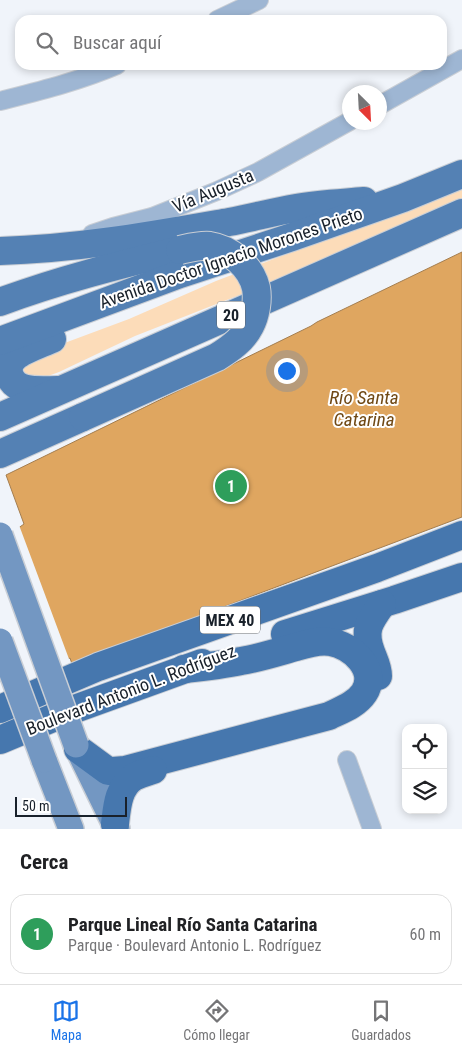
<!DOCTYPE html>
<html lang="es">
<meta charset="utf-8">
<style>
:root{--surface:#fff;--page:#f6f6f6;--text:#202124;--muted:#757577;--line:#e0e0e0;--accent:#1a73e8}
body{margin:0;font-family:"Roboto Condensed",sans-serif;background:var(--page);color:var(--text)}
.controls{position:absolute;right:15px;bottom:15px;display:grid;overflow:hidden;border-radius:10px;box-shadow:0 2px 8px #0003}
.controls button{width:45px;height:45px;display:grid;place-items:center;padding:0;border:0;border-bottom:1px solid var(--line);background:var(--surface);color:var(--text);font:25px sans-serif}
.compass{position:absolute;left:342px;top:85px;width:45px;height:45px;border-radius:50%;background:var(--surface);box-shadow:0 2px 8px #0003;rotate:156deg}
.scale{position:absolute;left:15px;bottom:12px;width:112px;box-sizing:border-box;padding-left:5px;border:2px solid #19212b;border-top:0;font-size:14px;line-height:18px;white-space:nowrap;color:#19212b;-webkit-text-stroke:4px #fff;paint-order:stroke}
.you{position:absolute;left:286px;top:370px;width:18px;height:18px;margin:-12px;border:4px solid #fff;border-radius:50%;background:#1a73e8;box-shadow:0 0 0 8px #1a73e833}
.badge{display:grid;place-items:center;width:32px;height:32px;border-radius:50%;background:var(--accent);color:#fff;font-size:16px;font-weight:700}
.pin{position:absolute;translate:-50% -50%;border:2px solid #fff;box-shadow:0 1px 5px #0006}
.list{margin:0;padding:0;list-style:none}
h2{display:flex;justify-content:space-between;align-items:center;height:65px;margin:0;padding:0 20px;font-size:21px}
h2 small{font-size:16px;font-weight:400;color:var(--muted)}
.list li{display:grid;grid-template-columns:32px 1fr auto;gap:15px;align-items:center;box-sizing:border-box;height:80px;margin:0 10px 10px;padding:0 10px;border:1px solid var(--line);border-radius:15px}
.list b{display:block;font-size:19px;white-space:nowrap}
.list p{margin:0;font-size:16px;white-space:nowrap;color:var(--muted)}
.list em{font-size:16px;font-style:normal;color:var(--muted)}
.icon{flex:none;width:28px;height:28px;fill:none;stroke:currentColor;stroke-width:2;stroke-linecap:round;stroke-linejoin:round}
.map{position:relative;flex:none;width:462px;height:829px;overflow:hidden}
.search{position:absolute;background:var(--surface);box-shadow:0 2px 8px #0003;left:15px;right:15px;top:15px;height:55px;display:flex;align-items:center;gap:12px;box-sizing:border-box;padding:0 18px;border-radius:15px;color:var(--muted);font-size:19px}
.sheet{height:155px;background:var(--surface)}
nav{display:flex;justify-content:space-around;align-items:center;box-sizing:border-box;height:70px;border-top:1px solid var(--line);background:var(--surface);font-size:14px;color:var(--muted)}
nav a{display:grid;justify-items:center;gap:2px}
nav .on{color:var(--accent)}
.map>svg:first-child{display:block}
</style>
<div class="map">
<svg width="462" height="829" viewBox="0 0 462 829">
<rect width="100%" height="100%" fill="#f0f4fa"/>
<path fill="#fcdcb9" d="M 462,182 L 462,199 L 303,270 L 135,336 L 59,372 L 37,380 L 25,376 L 23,365 L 27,357 L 129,319 L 216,281 L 329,238 Z"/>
<path fill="#dfa660" stroke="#a47e50" d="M 462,252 L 462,517 L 72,664 L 70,658 L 0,691 L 0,541 L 24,524 L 6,475 L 311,326 L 317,322 Z"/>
<path fill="#f0f4fa" d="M 19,525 L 72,667 L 68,661 L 0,694 L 0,538 Z"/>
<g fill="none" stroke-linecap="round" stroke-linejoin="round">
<g stroke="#c9ced5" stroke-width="20">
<g id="minor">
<path d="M 217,20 L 259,0"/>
<path d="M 0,101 C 39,91 80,81 117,65"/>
<path d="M 380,105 L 462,59"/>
<path d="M 92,234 L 113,227 L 152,217 L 217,191 L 258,172 L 350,121"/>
<path d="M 347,760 L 372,829"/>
</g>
</g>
<g stroke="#c9ced5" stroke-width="28">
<g id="secondary">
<path d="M 76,745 L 117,829"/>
<path d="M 44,760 L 71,829"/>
</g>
</g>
<g stroke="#c9ced5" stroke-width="30">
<g id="primary">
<path d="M 0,251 C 77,249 154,235 229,222 C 251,218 273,212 296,208 C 318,204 341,203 364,201"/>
<path d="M 0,302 C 59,280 119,265 180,250"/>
<path d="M 52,339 C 41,344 22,350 14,358 C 10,362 8,368 9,373 C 13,394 41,390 57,390"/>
<path d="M 0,341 L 180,274 L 292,237 L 403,198 L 462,174"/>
<path d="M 0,417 L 462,213"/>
<path d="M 0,454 L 83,417"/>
</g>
</g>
<g stroke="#c9ced5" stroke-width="30">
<g id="trunk">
<path d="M 285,634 L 394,600 L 462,577"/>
<path d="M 378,676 C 378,667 374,660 371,652 C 363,630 369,622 382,604"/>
<path d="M 0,709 L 98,667 L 377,568 L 462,535"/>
<path d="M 0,740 L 72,710 L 202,663"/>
<path d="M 78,749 L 108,771 L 113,771 L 125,770 L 329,716 C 341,710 356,705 364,693 C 379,670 352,645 330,642 C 319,640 306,644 296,647 C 278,652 259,658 241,661 C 222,665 203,667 184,669"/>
<path d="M 115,824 C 117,807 118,787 134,777 C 140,774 147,772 153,770"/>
</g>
</g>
<use href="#minor" stroke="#9eb6d3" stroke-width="18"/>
<use href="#secondary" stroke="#7397c2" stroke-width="25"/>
<use href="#primary" stroke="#5481b4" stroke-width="28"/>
<use href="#trunk" stroke="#4677ae" stroke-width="28"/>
<g stroke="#c9ced5" stroke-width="28" stroke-linecap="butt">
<g id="secondary-bridge">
<path d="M 0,535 L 76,745"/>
<path d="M 0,641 L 44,760"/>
</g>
</g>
<g stroke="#c9ced5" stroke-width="30" stroke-linecap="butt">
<path id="primary-bridge" d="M 83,417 L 217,357 C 230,349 243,340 250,326 C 256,315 258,299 256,288 C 251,267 231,249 210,246 C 200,245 189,248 180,250"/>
</g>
<use href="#secondary-bridge" stroke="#7397c2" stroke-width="25"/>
<use href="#primary-bridge" stroke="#5481b4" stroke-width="28"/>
</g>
<g text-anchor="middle" stroke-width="4" stroke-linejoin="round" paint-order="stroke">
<g fill="#fff" stroke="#5e646b" stroke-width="1">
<rect x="217" y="301.5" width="28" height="27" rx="4"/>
<rect x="200" y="606.5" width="60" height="27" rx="4"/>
</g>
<g font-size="16" font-weight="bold" fill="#19212b">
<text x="231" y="321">20</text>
<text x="230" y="626">MEX 40</text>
</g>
<g font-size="18" fill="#19212b" stroke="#fff">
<text transform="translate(213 191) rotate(-23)" y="6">Vía Augusta</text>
<text transform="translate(231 258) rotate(-19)" y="6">Avenida Doctor Ignacio Morones Prieto</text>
<text transform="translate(131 690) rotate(-21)" y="6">Boulevard Antonio L. Rodríguez</text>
</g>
<g font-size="19" font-style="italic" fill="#704915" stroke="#fff">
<text x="364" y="404">Río Santa<tspan x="364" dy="22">Catarina</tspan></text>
</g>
</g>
</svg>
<div class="controls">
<button><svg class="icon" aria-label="locate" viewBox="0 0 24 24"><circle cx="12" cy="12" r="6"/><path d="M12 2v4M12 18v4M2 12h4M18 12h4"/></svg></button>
<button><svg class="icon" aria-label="layers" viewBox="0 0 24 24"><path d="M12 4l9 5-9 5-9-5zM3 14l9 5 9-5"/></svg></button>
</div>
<svg class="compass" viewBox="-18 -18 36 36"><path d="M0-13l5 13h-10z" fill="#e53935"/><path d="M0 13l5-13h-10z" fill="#757577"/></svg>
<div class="scale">50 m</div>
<div class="you"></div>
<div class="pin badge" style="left:231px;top:486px;background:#2e9e5b">1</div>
<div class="search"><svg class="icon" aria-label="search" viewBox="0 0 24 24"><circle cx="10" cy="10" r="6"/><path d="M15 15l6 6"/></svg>Buscar aquí</div>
</div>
<section class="sheet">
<h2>Cerca<small></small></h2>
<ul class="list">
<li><span class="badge" style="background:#2e9e5b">1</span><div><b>Parque Lineal Río Santa Catarina</b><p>Parque · Boulevard Antonio L. Rodríguez</p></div><em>60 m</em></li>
</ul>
</section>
<nav>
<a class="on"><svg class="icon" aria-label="map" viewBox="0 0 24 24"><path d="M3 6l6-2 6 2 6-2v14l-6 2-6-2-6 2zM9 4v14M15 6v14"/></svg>Mapa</a>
<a><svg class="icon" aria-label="directions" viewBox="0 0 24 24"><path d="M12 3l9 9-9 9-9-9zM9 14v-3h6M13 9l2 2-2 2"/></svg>Cómo llegar</a>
<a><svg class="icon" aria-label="saved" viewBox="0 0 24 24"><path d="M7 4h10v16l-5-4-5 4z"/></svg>Guardados</a>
</nav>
